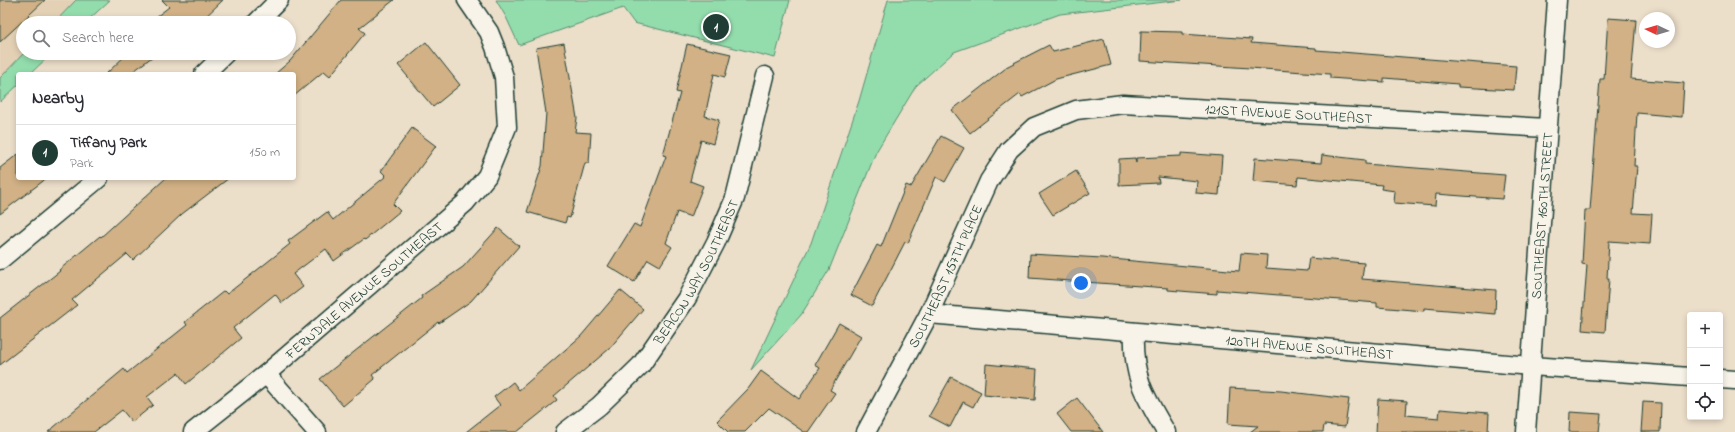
<!DOCTYPE html>
<meta charset="utf-8">
<style>
:root{--surface:#fff;--page:#f7f7f7;--text:#2b2b33;--muted:#7c7c81;--line:#e1e1e2;--accent:#1f3d34}
body{margin:0;font-family:"Indie Flower",sans-serif;background:var(--page);color:var(--text)}
.controls{position:absolute;right:12px;bottom:12px;display:grid;overflow:hidden;border-radius:4px;box-shadow:0 2px 6px #0003}
.controls button{width:36px;height:36px;display:grid;place-items:center;padding:0;border:0;border-bottom:1px solid var(--line);background:var(--surface);color:var(--text);font:20px sans-serif}
.compass{position:absolute;left:1639px;top:12px;width:36px;height:36px;border-radius:50%;background:var(--surface);box-shadow:0 2px 6px #0003;rotate:274deg}
.you{position:absolute;left:1081px;top:283px;width:14px;height:14px;margin:-10px;border:3px solid #fff;border-radius:50%;background:#1a73e8;box-shadow:0 0 0 6px #1a73e833}
.badge{display:grid;place-items:center;width:26px;height:26px;border-radius:50%;background:var(--accent);color:#fff;font-size:13px;font-weight:700}
.pin{position:absolute;translate:-50% -50%;border:2px solid #fff;box-shadow:0 1px 4px #0006}
.list{margin:0;padding:0;list-style:none}
h2{display:flex;justify-content:space-between;align-items:center;height:52px;margin:0;padding:0 16px;font-size:17px}
h2 small{font-size:13px;font-weight:400;color:var(--muted)}
.list li{display:grid;grid-template-columns:26px 1fr auto;gap:12px;align-items:center;box-sizing:border-box;height:56px;padding:0 16px;border-top:1px solid var(--line)}
.list b{display:block;font-size:15px;white-space:nowrap}
.list p{margin:0;font-size:13px;white-space:nowrap;color:var(--muted)}
.list em{font-size:13px;font-style:normal;color:var(--muted)}
.icon{flex:none;width:22px;height:22px;fill:none;stroke:currentColor;stroke-width:2;stroke-linecap:round;stroke-linejoin:round}
.map{position:relative;flex:none;width:1735px;height:432px;overflow:hidden}
.search{position:absolute;background:var(--surface);box-shadow:0 2px 6px #0003;left:16px;top:16px;width:280px;height:44px;display:flex;align-items:center;gap:10px;box-sizing:border-box;padding:0 14px;border-radius:22px;color:var(--muted);font-size:15px}
.panel{position:absolute;background:var(--surface);box-shadow:0 2px 6px #0003;left:16px;top:72px;width:280px;height:108px;border-radius:4px}
.map>svg:first-child{display:block}
</style>
<div class="map">
<svg width="1735" height="432" viewBox="0 0 1735 432">
<rect width="100%" height="100%" fill="#ecdfca"/>
<filter id="ink" filterUnits="userSpaceOnUse"><feTurbulence type="fractalNoise" baseFrequency=".025" numOctaves="2"/><feDisplacementMap in="SourceGraphic" scale="8" xChannelSelector="R" yChannelSelector="G"/><feConvolveMatrix kernelMatrix="1 2 1 2 8 2 1 2 1" color-interpolation-filters="sRGB"/></filter>
<g filter="url(#ink)">
<path fill="#e4d1b5" d="M 0,0 L 98,0 L 73,23 L 23,23 L 23,53 L 40,53 L 0,89 Z"/>
<g fill="#93ddad" stroke="#598d70">
<path d="M 76,0 L 110,0 L 85,23 L 54,23 Z"/>
<path d="M 496,0 L 790,0 L 775,58 L 634,23 L 623,8 L 519,45 L 506,17 Z"/>
<path d="M 888,0 L 1182,0 L 1060,14 L 954,52 L 916,86 L 876,152 L 829,270 L 801,315 L 751,370 L 811,243 L 859,101 Z"/>
<path d="M 24,53 L 52,53 L 30,74 L 18,74 L 18,85 L 0,102 L 0,78 Z"/>
</g>
<g fill="#d1b185" stroke="#1f3d34">
<path d="M 0,0 L 45,0 L 0,42 Z"/>
<path d="M 162,0 L 223,0 L 199,23 L 148,23 L 169,7 Z"/>
<path d="M 341,0 L 394,0 L 359,28 L 365,33 L 330,76 L 324,71 L 294,96 L 294,74 L 275,74 L 290,61 Z"/>
<path d="M 1608,18 L 1636,20 L 1631,79 L 1684,83 L 1682,117 L 1637,113 L 1634,166 L 1637,166 L 1633,213 L 1652,214 L 1650,244 L 1609,241 L 1607,279 L 1609,279 L 1605,332 L 1582,330 L 1587,265 L 1582,264 L 1585,210 L 1590,210 L 1600,79 L 1604,79 Z"/>
<path d="M 1141,31 L 1182,32 L 1182,34 L 1252,39 L 1251,43 L 1316,48 L 1316,50 L 1516,66 L 1514,90 L 1458,87 L 1458,84 L 1384,78 L 1384,82 L 1330,78 L 1330,74 L 1250,68 L 1140,61 Z"/>
<path d="M 1104,39 L 1111,65 L 1056,79 L 1022,97 L 1020,94 L 970,133 L 952,110 L 1006,68 L 1006,67 L 1049,45 L 1053,52 Z"/>
<path d="M 426,42 L 460,85 L 433,107 L 398,65 Z"/>
<path d="M 564,43 L 577,118 L 575,132 L 591,133 L 589,163 L 585,163 L 570,218 L 567,217 L 565,223 L 527,212 L 542,166 L 546,113 L 536,48 Z"/>
<path d="M 687,44 L 731,54 L 725,77 L 714,74 L 705,116 L 719,120 L 713,144 L 701,140 L 690,181 L 703,186 L 691,217 L 677,212 L 666,243 L 672,247 L 660,266 L 648,259 L 634,282 L 608,266 L 634,224 L 640,227 L 666,156 L 663,155 L 680,93 L 676,92 Z"/>
<path d="M 128,53 L 157,53 L 130,74 L 106,74 Z"/>
<path d="M 412,128 L 436,146 L 393,204 L 400,211 L 365,240 L 364,239 L 334,261 L 326,249 L 293,274 L 303,287 L 282,303 L 275,294 L 233,328 L 241,338 L 186,384 L 178,373 L 147,397 L 153,405 L 132,422 L 122,410 L 94,432 L 48,432 L 124,369 L 127,373 L 187,325 L 185,322 L 224,291 L 227,294 L 290,244 L 288,241 L 327,212 L 333,220 L 386,176 L 381,171 Z"/>
<path d="M 941,136 L 964,148 L 945,182 L 936,177 L 908,243 L 905,242 L 872,306 L 851,295 L 877,245 L 881,247 L 906,185 L 911,187 Z"/>
<path d="M 1181,153 L 1222,156 L 1219,195 L 1196,193 L 1197,181 L 1158,177 L 1159,183 L 1119,185 L 1119,159 L 1135,158 L 1136,163 L 1136,158 L 1181,156 Z"/>
<path d="M 18,154 L 18,178 L 47,178 L 0,214 L 0,168 Z"/>
<path d="M 1322,155 L 1365,160 L 1365,164 L 1505,175 L 1502,199 L 1436,194 L 1435,206 L 1394,203 L 1395,191 L 1381,189 L 1382,185 L 1298,177 L 1297,185 L 1253,181 L 1255,158 L 1321,163 Z"/>
<path d="M 1076,171 L 1090,193 L 1053,215 L 1039,194 Z"/>
<path d="M 166,178 L 229,178 L 182,214 L 133,260 L 127,254 L 72,300 L 77,305 L 0,365 L 0,318 L 60,271 L 59,270 L 100,236 L 101,237 Z"/>
<path d="M 498,228 L 519,246 L 471,301 L 439,323 L 438,322 L 372,375 L 375,379 L 343,406 L 320,379 L 422,298 L 421,296 L 463,267 Z"/>
<path d="M 1241,253 L 1267,255 L 1266,268 L 1307,271 L 1309,258 L 1364,263 L 1362,279 L 1496,290 L 1495,314 L 1424,308 L 1424,311 L 1377,307 L 1377,303 L 1291,296 L 1217,290 L 1217,294 L 1168,290 L 1168,288 L 1029,278 L 1030,254 L 1102,258 L 1239,271 Z"/>
<path d="M 620,290 L 643,309 L 609,349 L 554,396 L 557,400 L 517,432 L 466,432 L 500,405 L 494,397 L 513,382 L 519,390 L 581,336 Z"/>
<path d="M 839,323 L 861,336 L 830,390 L 835,393 L 808,432 L 804,432 L 769,408 L 745,432 L 728,432 L 717,421 L 748,389 L 761,371 L 799,399 L 820,368 L 815,365 Z"/>
<path d="M 986,364 L 1037,369 L 1035,400 L 984,395 Z"/>
<path d="M 951,377 L 981,392 L 973,407 L 963,402 L 950,427 L 929,416 Z"/>
<path d="M 1230,388 L 1281,391 L 1349,399 L 1345,427 L 1324,425 L 1323,432 L 1250,432 L 1258,426 L 1228,424 Z"/>
<path d="M 1077,398 L 1103,432 L 1071,432 L 1057,414 Z"/>
<path d="M 1378,399 L 1407,401 L 1406,415 L 1439,418 L 1440,409 L 1489,413 L 1488,432 L 1376,432 Z"/>
<path d="M 1643,402 L 1661,403 L 1660,432 L 1641,432 Z"/>
<path d="M 1570,412 L 1601,414 L 1599,432 L 1569,432 Z"/>
</g>
<g fill="none" stroke-linecap="round" stroke-linejoin="round">
<g stroke="#1f3d34" stroke-width="21">
<g id="minor">
<path d="M 256,23 L 279,0"/>
<path d="M 204,74 L 226,53"/>
<path d="M 0,260 L 99,178"/>
<path id="s1" d="M 929,314 L 1531,366 L 1690,377"/>
<path d="M 1134,332 C 1132,376 1144,395 1166,432"/>
<path d="M 266,374 L 317,432"/>
<path d="M 1720,379 L 1735,380"/>
<path id="s2" d="M 193,432 L 266,374 L 465,203 L 487,176 L 507,127 L 504,77 L 495,47 L 489,32 L 467,0"/>
<path id="s3" d="M 565,432 L 599,406 L 641,365 L 687,298 L 716,242 L 735,198 L 765,76"/>
<path id="s4" d="M 866,432 L 929,314 L 989,181 L 1009,150 L 1034,127 L 1076,110 L 1123,104 L 1547,128"/>
<path id="s5" d="M 1526,432 L 1557,0"/>
</g>
</g>
<use href="#minor" stroke="#f7f3e8" stroke-width="18"/>
</g>
</g>
<g text-anchor="middle" stroke-width="3" stroke-linejoin="round" paint-order="stroke">
<g font-size="14" fill="#1f3d34" stroke="#f7f3e8">
<text dy="5" stroke="none"><textPath href="#s4" startOffset="609">121ST AVENUE SOUTHEAST</textPath></text>
<text dy="5" stroke="none"><textPath href="#s5" startOffset="217">SOUTHEAST 160TH STREET</textPath></text>
<text dy="5" stroke="none"><textPath href="#s3" startOffset="210">BEACON WAY SOUTHEAST</textPath></text>
<text dy="5" stroke="none"><textPath href="#s4" startOffset="175">SOUTHEAST 157TH PLACE</textPath></text>
<text dy="5" stroke="none"><textPath href="#s2" startOffset="222">FERNDALE AVENUE SOUTHEAST</textPath></text>
<text dy="5" stroke="none"><textPath href="#s1" startOffset="382">120TH AVENUE SOUTHEAST</textPath></text>
</g>
</g>
</svg>
<div class="controls">
<button>+</button>
<button>−</button>
<button><svg class="icon" aria-label="locate" viewBox="0 0 24 24"><circle cx="12" cy="12" r="6"/><path d="M12 2v4M12 18v4M2 12h4M18 12h4"/></svg></button>
</div>
<svg class="compass" viewBox="-18 -18 36 36"><path d="M0-13l5 13h-10z" fill="#e53935"/><path d="M0 13l5-13h-10z" fill="#7c7c81"/></svg>
<div class="you"></div>
<div class="pin badge" style="left:716px;top:27px">1</div>
<div class="search"><svg class="icon" aria-label="search" viewBox="0 0 24 24"><circle cx="10" cy="10" r="6"/><path d="M15 15l6 6"/></svg>Search here</div>
<section class="panel">
<h2>Nearby<small></small></h2>
<ul class="list">
<li><span class="badge">1</span><div><b>Tiffany Park</b><p>Park</p></div><em>150 m</em></li>
</ul>
</section>
</div>
